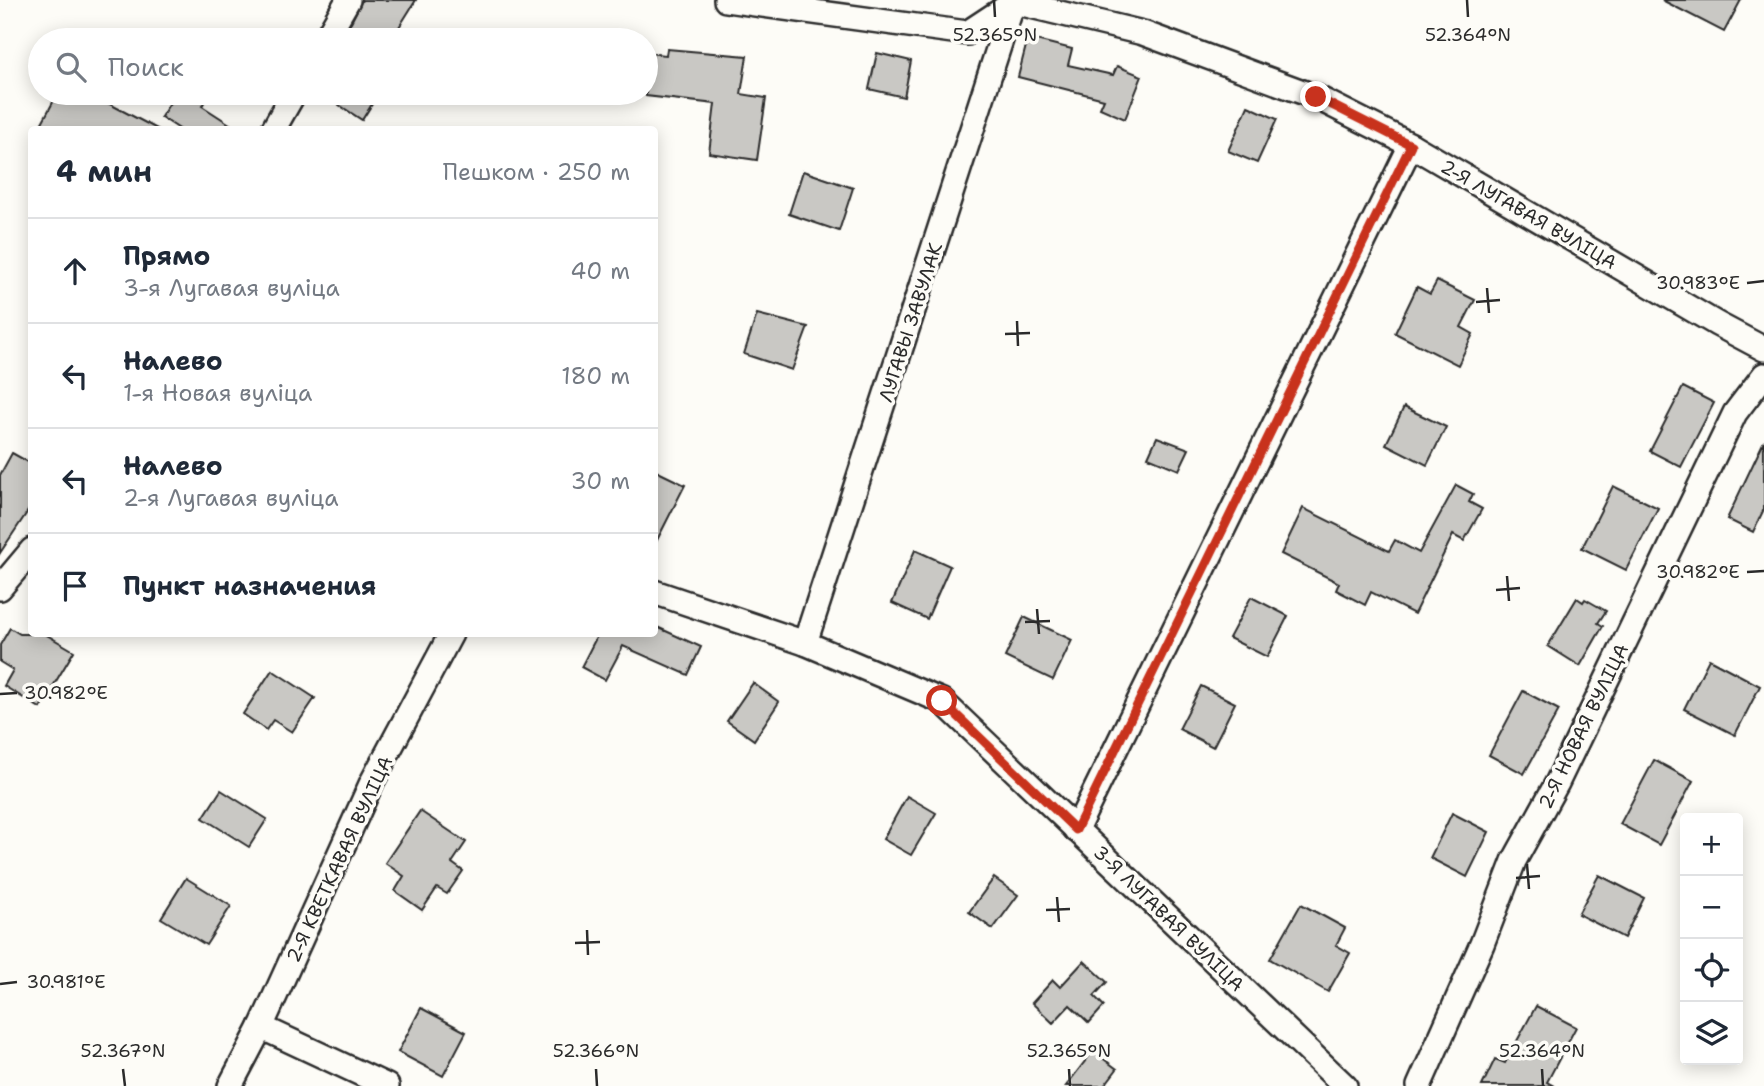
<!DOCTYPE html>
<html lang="ru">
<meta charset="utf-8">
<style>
:root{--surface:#fff;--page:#f2f2f3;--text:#1f2937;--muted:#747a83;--line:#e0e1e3}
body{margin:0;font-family:"Shantell Sans",sans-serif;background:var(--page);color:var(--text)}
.controls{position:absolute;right:21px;bottom:21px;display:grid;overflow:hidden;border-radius:7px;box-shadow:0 4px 18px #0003}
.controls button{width:63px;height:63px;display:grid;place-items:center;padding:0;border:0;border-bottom:2px solid var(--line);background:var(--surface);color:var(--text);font:35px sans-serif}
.stop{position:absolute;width:21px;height:21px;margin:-16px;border:5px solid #c8321e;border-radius:50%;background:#fff}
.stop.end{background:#c8321e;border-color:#fff;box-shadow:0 2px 7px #0008}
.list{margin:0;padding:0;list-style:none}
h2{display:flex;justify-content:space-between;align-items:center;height:91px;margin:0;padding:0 28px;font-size:30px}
h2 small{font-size:23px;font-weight:400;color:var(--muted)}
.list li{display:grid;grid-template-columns:46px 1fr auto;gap:21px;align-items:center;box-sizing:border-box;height:105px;padding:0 28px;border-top:2px solid var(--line)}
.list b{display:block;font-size:26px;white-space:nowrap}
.list p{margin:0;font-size:23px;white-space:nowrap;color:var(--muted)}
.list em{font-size:23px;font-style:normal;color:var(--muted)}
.icon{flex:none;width:38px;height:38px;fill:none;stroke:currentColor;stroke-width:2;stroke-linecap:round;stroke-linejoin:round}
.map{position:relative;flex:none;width:1764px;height:1086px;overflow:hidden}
.search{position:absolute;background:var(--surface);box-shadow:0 4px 18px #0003;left:28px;top:28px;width:630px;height:77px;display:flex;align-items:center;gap:18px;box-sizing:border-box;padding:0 24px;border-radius:38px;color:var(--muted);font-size:26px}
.panel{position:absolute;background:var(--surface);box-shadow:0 4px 18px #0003;left:28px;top:126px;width:630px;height:511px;border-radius:7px}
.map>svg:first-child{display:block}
</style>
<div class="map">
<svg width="1764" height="1086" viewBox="0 0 1764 1086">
<rect width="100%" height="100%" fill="#fdfcf7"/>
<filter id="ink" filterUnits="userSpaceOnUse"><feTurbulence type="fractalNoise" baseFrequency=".0143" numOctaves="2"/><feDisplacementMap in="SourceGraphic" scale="14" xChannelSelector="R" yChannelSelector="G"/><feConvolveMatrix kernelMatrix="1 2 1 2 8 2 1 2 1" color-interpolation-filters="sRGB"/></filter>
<g filter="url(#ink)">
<g fill="#c9c8c4" stroke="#2b2b2b" stroke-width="2">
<path d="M 362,0 L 416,0 L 391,40 L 369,40 L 348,28 Z"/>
<path d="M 1662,0 L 1741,0 L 1724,32 Z"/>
<path d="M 1028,38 L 1072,49 L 1068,65 L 1113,75 L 1117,66 L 1142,76 L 1125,119 L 1100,108 L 1104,99 L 1018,77 Z"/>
<path d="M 667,49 L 747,56 L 741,94 L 766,98 L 757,160 L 709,153 L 715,104 L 646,96 L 646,53 L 666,55 Z"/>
<path d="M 877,53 L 911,61 L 904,97 L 869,89 Z"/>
<path d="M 58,93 L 89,93 L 159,130 L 38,130 Z"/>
<path d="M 176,93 L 210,93 L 202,106 L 239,130 L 181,130 L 161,117 Z"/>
<path d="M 321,93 L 379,93 L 362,120 Z"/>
<path d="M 1248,106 L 1277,119 L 1257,163 L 1228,151 Z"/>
<path d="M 803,171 L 853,188 L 839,231 L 789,214 Z"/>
<path d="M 1437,281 L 1475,300 L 1461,327 L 1473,334 L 1458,365 L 1395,333 L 1417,287 L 1430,294 Z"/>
<path d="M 757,314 L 808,327 L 792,370 L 744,354 Z"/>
<path d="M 1683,387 L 1714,403 L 1681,467 L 1650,451 Z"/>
<path d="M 1404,407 L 1446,427 L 1427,465 L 1386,444 Z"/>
<path d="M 1157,437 L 1189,449 L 1179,470 L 1148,457 Z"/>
<path d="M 1764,441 L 1764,509 L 1753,532 L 1727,519 Z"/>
<path d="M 12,453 L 32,464 L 32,505 L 0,553 L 0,475 Z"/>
<path d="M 654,470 L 685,485 L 654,546 Z"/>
<path d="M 1456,485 L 1473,494 L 1469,502 L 1482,509 L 1464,541 L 1453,535 L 1414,614 L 1371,592 L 1365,605 L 1336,590 L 1339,583 L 1281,554 L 1303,508 L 1389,551 L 1395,540 L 1419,553 Z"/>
<path d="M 1613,486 L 1658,508 L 1626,570 L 1582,548 Z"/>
<path d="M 915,550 L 950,566 L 927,619 L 892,603 Z"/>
<path d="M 1251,597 L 1288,616 L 1267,657 L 1229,638 Z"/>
<path d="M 1577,598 L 1583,602 L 1585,599 L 1606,611 L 1598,623 L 1603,626 L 1580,666 L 1548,646 Z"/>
<path d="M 1024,617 L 1072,640 L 1053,680 L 1005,657 Z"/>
<path d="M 657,627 L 701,647 L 688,675 L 623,646 L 605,680 L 581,667 L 598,634 L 596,634 L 654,634 Z"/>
<path d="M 10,628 L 20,634 L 45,634 L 74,651 L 40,708 L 4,686 L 13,670 L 0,662 L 0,645 Z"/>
<path d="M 1709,659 L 1760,686 L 1735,735 L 1684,709 Z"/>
<path d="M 272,670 L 315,698 L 292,732 L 273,720 L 266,730 L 243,714 Z"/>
<path d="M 753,683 L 779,702 L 754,740 L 727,721 Z"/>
<path d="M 1201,686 L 1235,703 L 1213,747 L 1179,729 Z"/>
<path d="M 1523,691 L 1559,710 L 1524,774 L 1489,755 Z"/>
<path d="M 1654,760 L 1693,781 L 1659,845 L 1620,824 Z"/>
<path d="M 221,790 L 267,819 L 249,847 L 203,818 Z"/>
<path d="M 907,796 L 936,813 L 911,855 L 883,839 Z"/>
<path d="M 420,811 L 466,842 L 452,863 L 463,871 L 447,894 L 437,888 L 422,910 L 395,891 L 404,876 L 385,863 Z"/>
<path d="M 1452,813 L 1489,832 L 1467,877 L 1430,858 Z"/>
<path d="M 1599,875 L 1644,898 L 1624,938 L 1578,914 Z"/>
<path d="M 186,878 L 231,906 L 206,945 L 161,918 Z"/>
<path d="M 994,878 L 1018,895 L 993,929 L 969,912 Z"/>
<path d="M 1301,904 L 1345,928 L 1336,945 L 1350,953 L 1328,992 L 1270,959 Z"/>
<path d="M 1084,961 L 1107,982 L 1094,996 L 1104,1006 L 1089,1023 L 1070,1005 L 1053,1023 L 1032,1003 L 1053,980 L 1060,987 Z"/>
<path d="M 1536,1006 L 1576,1027 L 1547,1082 L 1554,1086 L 1482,1086 L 1495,1059 L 1505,1063 Z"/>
<path d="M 421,1008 L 466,1032 L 443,1076 L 398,1052 Z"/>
<path d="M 1093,1051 L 1117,1069 L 1104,1086 L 1066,1086 Z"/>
</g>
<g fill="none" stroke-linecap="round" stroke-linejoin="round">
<g stroke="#2b2b2b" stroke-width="28">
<g id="street">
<path d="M 726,0 L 967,33 L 1014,2 L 1143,33 L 1316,97 L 1411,145 L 1717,324 L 1764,349"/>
<path d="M 325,40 L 348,0"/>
<path d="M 273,130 L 294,93"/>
<path d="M 0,588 L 32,550"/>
<path d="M 654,592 L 805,643 L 942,701 L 1345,1086"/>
<path d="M 805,643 L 1014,0"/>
<path d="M 1076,830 L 1411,145"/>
<path d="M 261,1027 L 387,1086"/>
<path d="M 230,1086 L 261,1027 L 372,782 L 451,634"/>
<path d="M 1419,1086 L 1482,944 L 1514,861 L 1557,783 L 1735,413 L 1764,375"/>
</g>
</g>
<use href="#street" stroke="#fdfcf7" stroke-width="23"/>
</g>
</g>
<g fill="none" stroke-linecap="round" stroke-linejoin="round" filter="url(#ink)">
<path stroke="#c8321e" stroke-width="9" d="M 942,701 L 1076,830 L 1411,145 L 1316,97"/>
</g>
<path fill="none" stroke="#2b2b2b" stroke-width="2.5" d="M 994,0 L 995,17M 1467,0 L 1468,17M 1747,283 L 1764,281M 1487,288 L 1489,313M 1476,302 L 1500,300M 1017,321 L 1018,346M 1005,334 L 1030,333M 1747,572 L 1764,571M 1507,576 L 1509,601M 1496,590 L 1520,588M 1037,609 L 1039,634M 1025,622 L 1050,621M 0,694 L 17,693M 1527,864 L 1529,889M 1516,878 L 1540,876M 1057,897 L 1059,922M 1046,910 L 1070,909M 587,930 L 588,955M 575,943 L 600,942M 0,984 L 17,982M 123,1069 L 125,1086M 596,1069 L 597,1086M 1069,1069 L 1070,1086M 1542,1069 L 1543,1086"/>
<g text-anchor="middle" stroke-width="7" stroke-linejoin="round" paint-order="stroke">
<g font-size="19" fill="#2b2b2b" stroke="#fdfcf7">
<text transform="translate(1529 214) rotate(30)" y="7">2-Я ЛУГАВАЯ ВУЛІЦА</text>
<text transform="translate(910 322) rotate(-72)" y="7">ЛУГАВЫ ЗАВУЛАК</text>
<text transform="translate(1583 726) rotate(-64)" y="7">2-Я НОВАЯ ВУЛІЦА</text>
<text transform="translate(339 859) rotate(-65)" y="7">2-Я КВЕТКАВАЯ ВУЛІЦА</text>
<text transform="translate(1169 918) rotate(44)" y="7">3-Я ЛУГАВАЯ ВУЛІЦА</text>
</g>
</g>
<g font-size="18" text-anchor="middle" fill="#2b2b2b" stroke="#fdfcf7" stroke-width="7" stroke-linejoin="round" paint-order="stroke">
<text x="995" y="41">52.365°N</text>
<text x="1468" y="41">52.364°N</text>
<text x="1698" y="289">30.983°E</text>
<text x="1698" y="578">30.982°E</text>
<text x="66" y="699">30.982°E</text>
<text x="66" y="988">30.981°E</text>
<text x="123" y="1057">52.367°N</text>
<text x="596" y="1057">52.366°N</text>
<text x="1069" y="1057">52.365°N</text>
<text x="1542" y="1057">52.364°N</text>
</g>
</svg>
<div class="controls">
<button>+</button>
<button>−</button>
<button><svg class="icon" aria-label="locate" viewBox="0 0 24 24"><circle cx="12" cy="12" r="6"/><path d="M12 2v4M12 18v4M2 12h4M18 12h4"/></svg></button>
<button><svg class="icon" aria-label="layers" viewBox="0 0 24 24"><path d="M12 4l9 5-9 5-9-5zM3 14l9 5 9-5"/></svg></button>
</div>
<div class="stop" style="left:942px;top:701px"></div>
<div class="stop end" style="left:1316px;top:97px"></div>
<div class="search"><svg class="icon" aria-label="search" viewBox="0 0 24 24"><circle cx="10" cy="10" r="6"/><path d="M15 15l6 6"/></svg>Поиск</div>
<section class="panel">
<h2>4 мин<small>Пешком · 250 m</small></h2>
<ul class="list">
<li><svg class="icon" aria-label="ahead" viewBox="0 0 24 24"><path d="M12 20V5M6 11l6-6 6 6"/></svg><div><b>Прямо</b><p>3-я Лугавая вуліца</p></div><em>40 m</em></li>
<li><svg class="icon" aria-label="left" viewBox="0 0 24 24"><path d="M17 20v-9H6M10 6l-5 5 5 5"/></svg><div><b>Налево</b><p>1-я Новая вуліца</p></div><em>180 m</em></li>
<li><svg class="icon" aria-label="left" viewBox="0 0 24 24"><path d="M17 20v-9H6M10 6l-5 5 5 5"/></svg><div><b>Налево</b><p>2-я Лугавая вуліца</p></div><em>30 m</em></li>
<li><svg class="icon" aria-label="arrive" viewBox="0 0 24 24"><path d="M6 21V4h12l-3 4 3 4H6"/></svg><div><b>Пункт назначения</b></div></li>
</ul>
</section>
</div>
